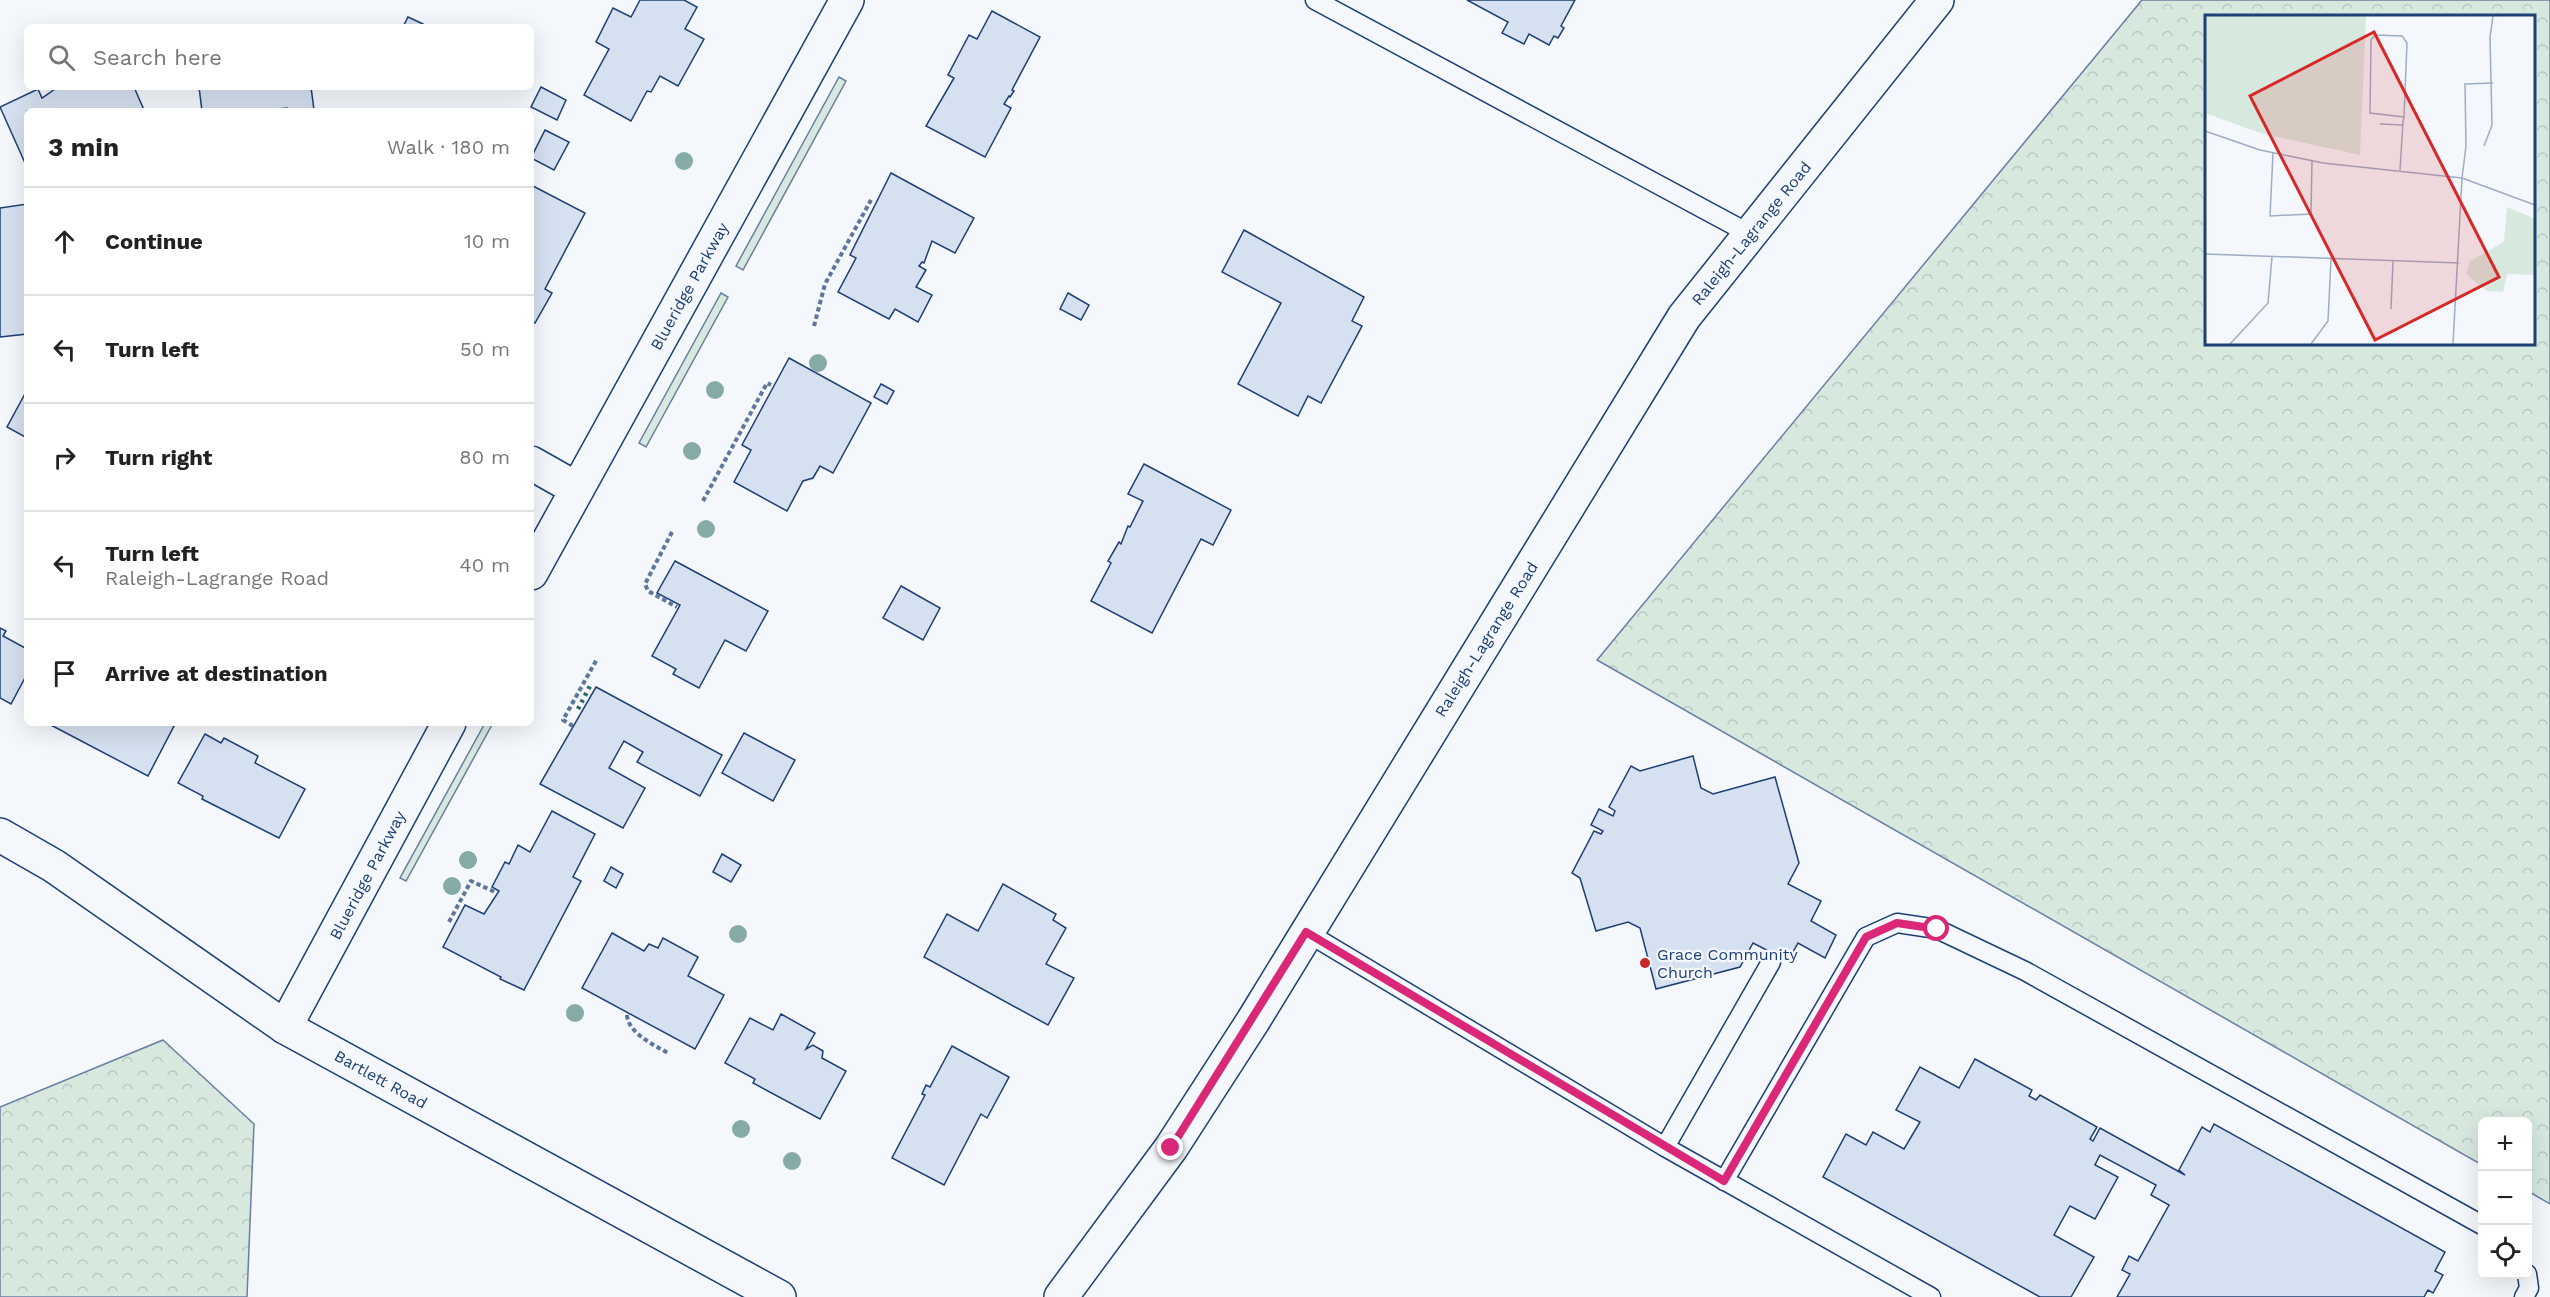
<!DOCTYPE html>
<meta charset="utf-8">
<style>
:root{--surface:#fff;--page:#f6f6f6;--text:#222;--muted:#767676;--line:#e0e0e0}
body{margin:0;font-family:"Work Sans",sans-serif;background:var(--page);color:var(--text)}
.controls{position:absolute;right:18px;bottom:18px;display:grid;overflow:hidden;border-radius:9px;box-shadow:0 6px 24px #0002}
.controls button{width:54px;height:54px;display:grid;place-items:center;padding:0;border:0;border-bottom:2px solid var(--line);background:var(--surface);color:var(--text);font:30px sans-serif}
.stop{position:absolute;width:18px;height:18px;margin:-14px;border:4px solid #db2777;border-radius:50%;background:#fff}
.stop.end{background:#db2777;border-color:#fff;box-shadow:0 2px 6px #0008}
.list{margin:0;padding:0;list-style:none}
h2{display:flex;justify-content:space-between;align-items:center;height:78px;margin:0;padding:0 24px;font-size:26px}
h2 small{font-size:20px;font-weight:400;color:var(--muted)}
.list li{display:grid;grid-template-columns:39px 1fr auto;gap:18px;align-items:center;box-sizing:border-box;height:108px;padding:0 24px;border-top:2px solid var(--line)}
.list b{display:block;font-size:22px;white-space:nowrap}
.list p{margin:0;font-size:20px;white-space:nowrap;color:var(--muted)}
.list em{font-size:20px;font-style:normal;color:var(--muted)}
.icon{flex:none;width:33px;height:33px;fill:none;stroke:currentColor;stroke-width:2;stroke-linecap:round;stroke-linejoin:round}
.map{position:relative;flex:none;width:2550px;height:1297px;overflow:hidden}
.search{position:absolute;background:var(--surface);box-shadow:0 6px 24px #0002;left:24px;top:24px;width:510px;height:66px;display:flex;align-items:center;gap:15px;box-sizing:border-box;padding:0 21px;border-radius:9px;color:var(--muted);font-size:22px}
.panel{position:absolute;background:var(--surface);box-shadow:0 6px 24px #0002;left:24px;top:108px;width:510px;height:618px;border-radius:9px}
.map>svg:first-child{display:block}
</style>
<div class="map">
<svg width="2550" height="1297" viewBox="0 0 2550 1297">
<defs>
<pattern id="forest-crowns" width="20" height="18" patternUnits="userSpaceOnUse" patternTransform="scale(1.5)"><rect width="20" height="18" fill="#d7e8df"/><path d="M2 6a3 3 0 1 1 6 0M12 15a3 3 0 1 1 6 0" fill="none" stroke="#b8c8c3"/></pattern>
</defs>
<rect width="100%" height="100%" fill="#f4f7fb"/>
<g fill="#d7e8df" stroke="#687fa3" stroke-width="1.5">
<path d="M 839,77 L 846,81 L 743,270 L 736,266 Z"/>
<path d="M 721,293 L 728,297 L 646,447 L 639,443 Z"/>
<path d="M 485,723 L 493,723 L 406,881 L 400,878 Z"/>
</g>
<g fill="url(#forest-crowns)" stroke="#687fa3" stroke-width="1.5" fill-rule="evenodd">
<path d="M 2142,0 L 2550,0 L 2550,1204 L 2528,1191 L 2528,1122 L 2482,1122 L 2482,1165 L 1597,660 ZM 2206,16 L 2534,16 L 2534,344 L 2206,344 Z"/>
<path d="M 163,1040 L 254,1124 L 247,1297 L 0,1297 L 0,1107 Z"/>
</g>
<g fill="#d5e0f0" stroke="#1d3f73" stroke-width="1.5">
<path d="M 640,0 L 684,0 L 697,7 L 685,29 L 704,39 L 678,86 L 660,76 L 651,92 L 647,91 L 631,121 L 584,95 L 609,49 L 596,42 L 613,8 L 631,17 Z"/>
<path d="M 1467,0 L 1575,0 L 1561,26 L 1564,28 L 1558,38 L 1554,36 L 1549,45 L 1529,34 L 1524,44 L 1502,33 L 1508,22 Z"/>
<path d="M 992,11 L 1040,37 L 1012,90 L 1014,91 L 1010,97 L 1009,96 L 1004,104 L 1011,108 L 985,157 L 926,126 L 954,78 L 948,75 L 969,35 L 977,39 Z"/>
<path d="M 408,17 L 423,24 L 422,27 L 403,27 Z"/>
<path d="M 58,87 L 134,87 L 144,110 L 27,111 L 27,162 L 25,163 L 0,107 L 38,89 L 42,98 Z"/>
<path d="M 199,87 L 311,87 L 314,110 L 288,111 L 287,108 L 258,111 L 202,111 Z"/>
<path d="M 541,87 L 566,100 L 557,120 L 531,107 Z"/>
<path d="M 545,130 L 569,142 L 554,170 L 531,158 Z"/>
<path d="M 891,173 L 974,218 L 955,253 L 932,241 L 924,263 L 922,262 L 919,266 L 926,270 L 916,287 L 932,295 L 918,322 L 895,309 L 889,319 L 838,292 L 856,258 L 850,255 Z"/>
<path d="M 533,186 L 585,213 L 545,289 L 552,293 L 535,323 L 531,321 L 531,189 Z"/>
<path d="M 27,204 L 27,334 L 0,337 L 0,208 Z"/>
<path d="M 1244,230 L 1364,297 L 1352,321 L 1362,326 L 1321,403 L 1308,396 L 1298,416 L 1238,384 L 1281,303 L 1222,272 Z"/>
<path d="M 1068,293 L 1089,305 L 1081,320 L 1060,309 Z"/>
<path d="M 789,358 L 871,403 L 833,473 L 820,466 L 813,478 L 803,481 L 787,511 L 734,482 L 751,450 L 742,445 Z"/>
<path d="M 881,384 L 894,391 L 887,404 L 874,397 Z"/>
<path d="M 27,390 L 27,438 L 7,427 Z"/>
<path d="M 1144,464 L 1231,510 L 1213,545 L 1201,539 L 1152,633 L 1091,601 L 1111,563 L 1108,561 L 1119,542 L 1121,544 L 1128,526 L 1130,527 L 1143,501 L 1128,494 Z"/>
<path d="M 675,561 L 768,611 L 746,651 L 725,640 L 699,688 L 673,674 L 676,669 L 652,656 L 680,605 L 657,593 Z"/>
<path d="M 901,586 L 940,608 L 923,640 L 883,618 Z"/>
<path d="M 0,628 L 6,631 L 3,636 L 27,649 L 27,674 L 11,704 L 0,698 Z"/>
<path d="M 596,687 L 722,755 L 700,796 L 637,762 L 643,752 L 624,741 L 609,768 L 645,788 L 623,828 L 540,784 Z"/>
<path d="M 47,723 L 168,723 L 174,726 L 148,776 Z"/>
<path d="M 744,733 L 795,760 L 773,801 L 722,773 Z"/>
<path d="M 205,734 L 221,743 L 224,738 L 258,756 L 255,763 L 305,789 L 279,838 L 202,799 L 203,796 L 178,783 Z"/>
<path d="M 1693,756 L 1701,788 L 1713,794 L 1775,777 L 1799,863 L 1788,884 L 1821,901 L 1811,921 L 1836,935 L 1825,958 L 1798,943 L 1788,961 L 1753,943 L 1740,967 L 1656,989 L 1640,928 L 1628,922 L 1596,931 L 1580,878 L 1572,873 L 1594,831 L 1601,834 L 1603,831 L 1591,825 L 1599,809 L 1613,816 L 1615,811 L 1609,807 L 1631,766 L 1640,771 Z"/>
<path d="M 552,811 L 595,834 L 573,877 L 581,881 L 524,990 L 500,979 L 501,977 L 443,947 L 465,905 L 484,914 L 499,891 L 492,887 L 505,862 L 509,864 L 518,845 L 530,852 Z"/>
<path d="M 722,854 L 741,865 L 731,882 L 713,872 Z"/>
<path d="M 611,867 L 623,874 L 616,888 L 604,881 Z"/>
<path d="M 1003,884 L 1056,914 L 1053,920 L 1066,928 L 1046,964 L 1074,978 L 1048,1025 L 924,957 L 947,914 L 978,931 Z"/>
<path d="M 612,933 L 644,951 L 649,944 L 658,948 L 663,938 L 698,957 L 688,976 L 724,995 L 695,1049 L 582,988 Z"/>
<path d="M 781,1014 L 815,1033 L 806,1049 L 813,1045 L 823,1051 L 822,1058 L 846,1071 L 820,1119 L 753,1083 L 755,1079 L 725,1063 L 750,1018 L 773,1030 Z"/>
<path d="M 952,1046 L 1009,1077 L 987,1118 L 981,1114 L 944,1185 L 892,1158 L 925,1095 L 922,1094 L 926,1085 L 930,1087 Z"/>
<path d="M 1975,1059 L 2032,1090 L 2029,1096 L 2036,1100 L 2040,1095 L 2097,1127 L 2090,1139 L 2093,1141 L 2100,1128 L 2185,1175 L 2179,1170 L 2202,1127 L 2210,1132 L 2214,1124 L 2445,1252 L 2435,1271 L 2443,1275 L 2433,1293 L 2428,1290 L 2424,1297 L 2117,1297 L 2130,1274 L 2122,1270 L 2129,1256 L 2138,1261 L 2169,1205 L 2151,1195 L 2156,1185 L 2100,1155 L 2095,1165 L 2118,1177 L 2095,1219 L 2070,1206 L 2054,1235 L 2094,1257 L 2071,1297 L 2040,1297 L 1823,1177 L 1846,1134 L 1866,1145 L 1873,1132 L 1904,1149 L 1920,1122 L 1896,1110 L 1920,1067 L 1959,1088 Z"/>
</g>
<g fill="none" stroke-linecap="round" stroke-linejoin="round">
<g stroke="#1d3f73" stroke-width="21">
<g id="lane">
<path d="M 1315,0 L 1750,234"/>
<path d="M 1306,932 L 1665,1147 L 1931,1297"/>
<path d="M 1665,1147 L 1771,962"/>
<path d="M 1724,1181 L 1866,937 L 1897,923 L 1937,929 L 2025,971 L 2482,1225"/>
<path d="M 2524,1297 L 2529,1288 L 2527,1274"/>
</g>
</g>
<g stroke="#1d3f73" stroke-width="36">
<g id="street">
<path d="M 531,463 L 577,489"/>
<path d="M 531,573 L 847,0"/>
<path d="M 285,1027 L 449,723"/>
</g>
</g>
<g stroke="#1d3f73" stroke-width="36">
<g id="secondary">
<path d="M 0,835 L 54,866 L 285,1027 L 779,1297"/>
<path d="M 1061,1297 L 1171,1148 L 1253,1021 L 1684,317 L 1937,0"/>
</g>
</g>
<g stroke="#5e769c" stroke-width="4" stroke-dasharray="4.5 3" stroke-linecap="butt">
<path d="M 814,326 L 825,284 L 871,200"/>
<path d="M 703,501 L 767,383 L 771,385"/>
<path d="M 672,532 L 645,584 L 648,591 L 677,607"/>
<path d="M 573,726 L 563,720 L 597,659"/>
<path d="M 449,922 L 471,881 L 495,892"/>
<path d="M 627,1015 C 628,1033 654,1045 668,1053"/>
</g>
<use href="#lane" stroke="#f4f7fb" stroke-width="18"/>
<use href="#street" stroke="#f4f7fb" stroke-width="33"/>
<use href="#secondary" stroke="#f4f7fb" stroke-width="33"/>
<path stroke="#2c6c60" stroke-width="4.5" stroke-dasharray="3 4.5" stroke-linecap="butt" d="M 578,709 L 590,686"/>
</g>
<g fill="#86aba6">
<circle cx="684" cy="161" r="9"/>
<circle cx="818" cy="363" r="9"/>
<circle cx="715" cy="390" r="9"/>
<circle cx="692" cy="451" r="9"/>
<circle cx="706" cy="529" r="9"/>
<circle cx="468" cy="860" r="9"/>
<circle cx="452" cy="886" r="9"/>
<circle cx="738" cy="934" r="9"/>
<circle cx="575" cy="1013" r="9"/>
<circle cx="741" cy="1129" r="9"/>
<circle cx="792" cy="1161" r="9"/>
</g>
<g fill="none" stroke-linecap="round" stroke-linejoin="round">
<path stroke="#db2777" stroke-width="8" d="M 1171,1148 L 1306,932 L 1724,1181 L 1866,937 L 1897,923 L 1937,929"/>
</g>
<circle fill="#c62828" stroke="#f4f7fb" stroke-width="2" cx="1645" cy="963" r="6"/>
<g text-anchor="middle" stroke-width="4.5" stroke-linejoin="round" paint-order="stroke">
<g font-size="16" fill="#1d3f73" stroke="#f4f7fb">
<text transform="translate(1751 233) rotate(-51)" y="6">Raleigh-Lagrange Road</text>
<text transform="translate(689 286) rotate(-61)" y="6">Blueridge Parkway</text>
<text transform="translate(1486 639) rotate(-58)" y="6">Raleigh-Lagrange Road</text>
<text transform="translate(367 875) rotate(-62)" y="6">Blueridge Parkway</text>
<text transform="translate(381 1079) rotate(29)" y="6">Bartlett Road</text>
</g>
<g font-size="16" fill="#1d3f73" stroke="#f4f7fb" text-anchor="start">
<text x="1657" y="960">Grace Community<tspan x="1657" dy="18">Church</tspan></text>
</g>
</g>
<g transform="translate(2205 15)">
<rect width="330" height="330" fill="#f4f7fb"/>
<path d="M 0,1 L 161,1 L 155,140 L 55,118 L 0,98 ZM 302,192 L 330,204 L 330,260 L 302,259 L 298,277 L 282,276 L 261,259 L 265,246 L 299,227 Z" fill="#d7e8df"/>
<path fill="none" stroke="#9eadc5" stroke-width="1.5" d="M 175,109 L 198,110M 0,116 L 55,135 L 118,148 L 257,163 L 330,190M 279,131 L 287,110 L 285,22 L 288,1M 68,138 L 65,201 L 106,199 L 107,146M 195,155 L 198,107 L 199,102 L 202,28 L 197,21 L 170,20 L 166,25 L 165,98 L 199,102M 257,163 L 261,131 L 260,69 L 288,68M 0,239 L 254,248M 186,294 L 188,246M 25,329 L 63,288 L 67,242M 106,329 L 123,306 L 126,244M 248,329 L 257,163"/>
<path fill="#d62828" fill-opacity="0.15" stroke="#d62828" stroke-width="3" d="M 169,17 L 294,262 L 170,325 L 45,81 Z"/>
<rect width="330" height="330" fill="none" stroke="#1d3f73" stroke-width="3"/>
</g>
</svg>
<div class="controls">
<button>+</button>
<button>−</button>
<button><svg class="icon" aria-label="locate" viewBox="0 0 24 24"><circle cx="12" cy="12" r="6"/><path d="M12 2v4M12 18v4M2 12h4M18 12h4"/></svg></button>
</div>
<div class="stop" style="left:1937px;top:929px"></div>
<div class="stop end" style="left:1171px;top:1148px"></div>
<div class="search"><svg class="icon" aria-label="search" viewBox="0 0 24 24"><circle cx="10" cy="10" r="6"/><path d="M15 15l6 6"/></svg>Search here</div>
<section class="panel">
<h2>3 min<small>Walk · 180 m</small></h2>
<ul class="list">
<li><svg class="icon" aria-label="ahead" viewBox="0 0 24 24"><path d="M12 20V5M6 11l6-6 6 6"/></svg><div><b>Continue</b></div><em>10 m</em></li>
<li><svg class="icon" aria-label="left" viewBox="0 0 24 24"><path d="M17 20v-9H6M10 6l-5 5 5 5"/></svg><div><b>Turn left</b></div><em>50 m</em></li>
<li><svg class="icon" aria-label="right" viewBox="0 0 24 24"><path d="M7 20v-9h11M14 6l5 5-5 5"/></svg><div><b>Turn right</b></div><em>80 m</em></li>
<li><svg class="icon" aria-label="left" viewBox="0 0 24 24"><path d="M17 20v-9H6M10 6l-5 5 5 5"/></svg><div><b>Turn left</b><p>Raleigh-Lagrange Road</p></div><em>40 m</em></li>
<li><svg class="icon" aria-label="arrive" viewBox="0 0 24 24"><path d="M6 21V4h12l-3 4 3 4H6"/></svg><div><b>Arrive at destination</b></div></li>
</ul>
</section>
</div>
